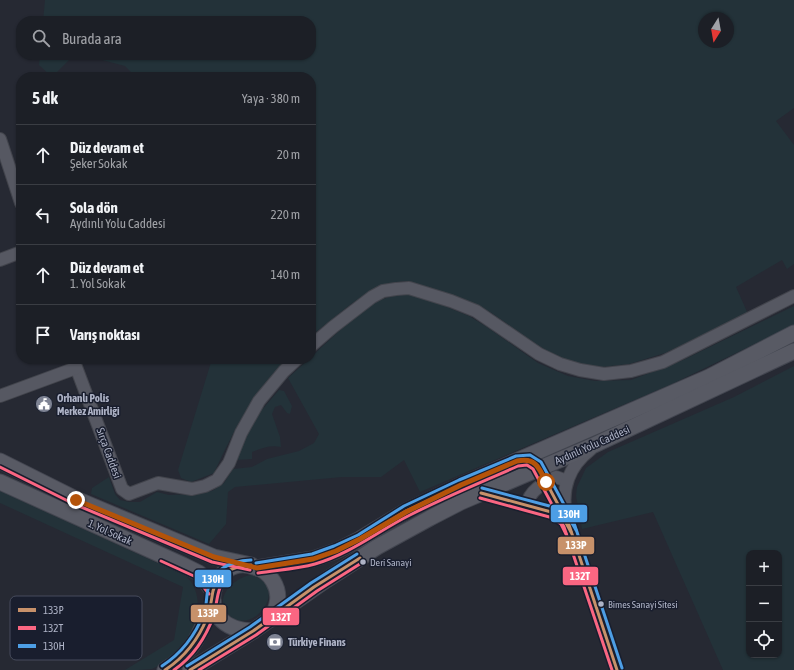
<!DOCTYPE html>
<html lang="tr">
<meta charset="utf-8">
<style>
:root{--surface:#1c1f26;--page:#292c32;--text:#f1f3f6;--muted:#a0a2a7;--line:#3a3d43}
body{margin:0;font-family:"Asap Condensed",sans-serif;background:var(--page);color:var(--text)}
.controls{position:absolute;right:12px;bottom:12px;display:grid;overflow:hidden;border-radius:8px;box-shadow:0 1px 3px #0004}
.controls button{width:36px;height:36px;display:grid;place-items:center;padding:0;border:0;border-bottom:1px solid var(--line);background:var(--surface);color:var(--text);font:20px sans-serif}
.compass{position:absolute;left:698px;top:12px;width:36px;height:36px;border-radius:50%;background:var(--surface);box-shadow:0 1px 3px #0004;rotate:191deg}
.stop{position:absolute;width:12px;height:12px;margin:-9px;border:3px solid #b45309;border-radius:50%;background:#fff}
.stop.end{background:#b45309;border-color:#fff;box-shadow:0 1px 4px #0008}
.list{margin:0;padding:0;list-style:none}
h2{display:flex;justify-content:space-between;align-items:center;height:52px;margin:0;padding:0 16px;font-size:17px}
h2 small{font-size:13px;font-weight:400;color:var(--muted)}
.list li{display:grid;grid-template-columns:26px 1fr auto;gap:12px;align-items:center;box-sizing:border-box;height:60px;padding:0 16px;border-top:1px solid var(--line)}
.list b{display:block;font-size:15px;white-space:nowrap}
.list p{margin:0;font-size:13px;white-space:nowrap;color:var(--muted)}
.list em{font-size:13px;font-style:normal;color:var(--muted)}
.icon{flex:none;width:22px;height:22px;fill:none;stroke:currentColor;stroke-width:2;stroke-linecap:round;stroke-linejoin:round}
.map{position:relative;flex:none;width:794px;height:670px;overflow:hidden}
.search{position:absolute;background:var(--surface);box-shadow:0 1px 3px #0004;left:16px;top:16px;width:300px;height:44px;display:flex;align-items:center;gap:10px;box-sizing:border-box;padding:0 14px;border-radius:16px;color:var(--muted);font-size:15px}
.panel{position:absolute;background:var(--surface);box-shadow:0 1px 3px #0004;left:16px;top:72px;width:300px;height:292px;border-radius:16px}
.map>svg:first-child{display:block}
</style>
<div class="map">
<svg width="794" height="670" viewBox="0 0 794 670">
<rect width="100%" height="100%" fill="#262933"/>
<g fill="#233239" fill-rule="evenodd">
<path d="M 45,0 L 794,0 L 794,108 L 776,121 L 794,145 L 794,264 L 787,269 L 782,260 L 736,287 L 748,314 L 665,353 L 629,364 L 602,367 L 580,364 L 560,359 L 542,348 L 490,312 L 464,299 L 409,281 L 396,282 L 377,287 L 351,304 L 311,336 L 311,77 L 136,77 L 125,66 L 83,55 L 311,55 L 311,21 L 43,21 ZM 704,18 L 728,18 L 728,42 L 704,42 Z"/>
<path d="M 40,55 L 74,55 L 52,77 L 39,65 Z"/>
<path d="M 409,294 L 442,305 L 469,316 L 487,327 L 538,363 L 568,376 L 595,381 L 631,380 L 681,361 L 794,306 L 794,325 L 672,384 L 420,492 L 404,460 L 381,477 L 342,477 L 235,487 L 228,492 L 226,524 L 209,544 L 91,494 L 92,488 L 109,477 L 115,494 L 120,500 L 129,502 L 140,502 L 157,492 L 169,495 L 197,494 L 212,491 L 224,483 L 233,469 L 252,467 L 267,459 L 299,451 L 314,443 L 319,434 L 288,378 L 309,359 L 311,359 L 311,357 L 351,320 L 377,301 L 392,296 Z"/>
<path d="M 212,359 L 287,359 C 254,390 233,432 214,473 L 191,482 L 181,478 L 178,470 Z"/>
<path d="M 794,366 L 794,670 L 723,670 L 653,512 L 582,529 L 576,496 L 577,487 L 586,468 L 608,452 L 734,397 ZM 749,553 L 779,553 L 779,655 L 749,655 Z"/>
<path d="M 279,390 L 284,391 L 292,406 L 290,414 L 287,413 L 281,405 L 275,407 L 272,414 L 280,437 L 281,447 C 270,445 262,448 252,452 L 252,459 L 236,460 L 251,427 L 260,412 Z"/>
<path d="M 0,491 L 186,576 C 204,593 199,622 188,641 C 187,644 185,647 184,649 C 179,654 159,666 152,669 C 145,670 132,670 125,670 L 174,640 L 183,587 L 0,503 Z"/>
<path d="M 251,575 C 295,588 246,643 226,611 C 215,595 236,577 251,575 Z"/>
</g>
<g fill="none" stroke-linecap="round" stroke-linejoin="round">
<g stroke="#42444c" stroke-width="14">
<g id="minor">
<path d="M 0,139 L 21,203"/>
<path d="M 0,260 L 21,252"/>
<path d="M 311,346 L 333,327 L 372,297 L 383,291 L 396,289 L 409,288 L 451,301 L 476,311 L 539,354 L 560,364 L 580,370 L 604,374 L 631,371 L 663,362 L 794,296"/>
<path d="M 73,359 L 122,489 L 129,494 L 158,483 L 192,489 L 205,486 L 217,480 L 229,463 L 241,433 L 259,401 L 284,371 L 297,359"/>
<path d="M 0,396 L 76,368"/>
<path d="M 533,462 L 539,468 L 569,525 L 617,670"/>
<path d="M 481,493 L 555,513 L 566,521"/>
<path d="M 527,505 C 529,490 544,483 556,477 L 567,481"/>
<path d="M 566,514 C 561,489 569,466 590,450"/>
</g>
</g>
<g stroke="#434650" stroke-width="17">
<g id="major">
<path d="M 0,461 L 76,499 L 202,552 L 214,557 L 251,565"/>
<path d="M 0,482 L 183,565 L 199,573 L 213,591"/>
<path d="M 257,568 L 313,559 L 336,551 L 360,539 L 406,511 L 461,485 L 709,377 L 794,333"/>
<path d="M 253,631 C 187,629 213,551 254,567 C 263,569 269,574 273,581 C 281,594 278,606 271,619"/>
<path d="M 165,670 C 194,652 201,633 213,601"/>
<path d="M 190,670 L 253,631 L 326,580 L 377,547 L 430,518 L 461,502 L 592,446 L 794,351"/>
</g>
</g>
<use href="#minor" stroke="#565862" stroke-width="12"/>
<use href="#major" stroke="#585a64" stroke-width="15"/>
<g stroke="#191e2e" stroke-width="6">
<g id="bus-1">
<path d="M 481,493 L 555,513 L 565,521 L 571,532"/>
<path d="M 257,568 L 313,559 L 336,551 L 360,539 L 406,511 L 461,485 L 517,461 L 528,460 L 537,465 L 569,525 L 617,670"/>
<path d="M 165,670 C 185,657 198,640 207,618 C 211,607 211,601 213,591 C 218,572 234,566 251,565"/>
<path d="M 190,670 L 253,631 L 314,587 L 360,558"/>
</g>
</g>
<g stroke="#191e2e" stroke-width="6">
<g id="bus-2">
<path d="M 0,467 L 74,504 L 212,562 L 250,570"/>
<path d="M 480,498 L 553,518 L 561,524 L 566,534"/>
<path d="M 161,561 L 196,577 L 209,594"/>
<path d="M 258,573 C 277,570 297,569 315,564 C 350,554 378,531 410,515 C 445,497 482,482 518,466 L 527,465 L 533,469 L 564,527 L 612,670"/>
<path d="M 174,670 C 193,657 206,637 214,615 C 218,600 216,585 230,575"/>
<path d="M 199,670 L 256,635 L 317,591 L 363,562"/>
</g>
</g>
<g stroke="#191e2e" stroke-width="6">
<g id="bus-3">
<path d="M 482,488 L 557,508 L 569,518 L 576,530"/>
<path d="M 256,563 L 312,554 L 334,546 L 358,535 L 404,506 L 459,480 L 516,456 L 530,455 L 541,462 L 574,523 L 622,668"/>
<path d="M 162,666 C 182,653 195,636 204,613 C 207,605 206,597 208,589 C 214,569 231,561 251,560"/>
<path d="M 187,666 L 250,627 L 311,583 L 357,554"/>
</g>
</g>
<use href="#bus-1" stroke="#c7916a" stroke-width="3"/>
<use href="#bus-2" stroke="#fa6682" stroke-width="3"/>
<use href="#bus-3" stroke="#4d9ee5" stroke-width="3"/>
</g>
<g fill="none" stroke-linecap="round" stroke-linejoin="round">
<path stroke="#b45309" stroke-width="5" d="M 76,500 L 214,557 L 257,568 L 313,559 L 336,551 L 360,539 L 406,512 L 461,485 L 517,461 C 535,457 539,467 546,482"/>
</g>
<defs>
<g id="civic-disc" transform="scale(0.9)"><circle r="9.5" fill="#7e8393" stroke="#191e2e"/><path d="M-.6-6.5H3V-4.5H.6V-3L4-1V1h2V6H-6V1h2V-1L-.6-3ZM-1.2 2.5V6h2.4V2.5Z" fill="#fff"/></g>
<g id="bank-disc" transform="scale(0.9)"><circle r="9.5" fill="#7e8393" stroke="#191e2e"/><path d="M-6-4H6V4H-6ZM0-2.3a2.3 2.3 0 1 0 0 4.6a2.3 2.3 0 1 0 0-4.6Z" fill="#fff"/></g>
</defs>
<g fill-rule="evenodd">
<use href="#civic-disc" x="44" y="404"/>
<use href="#bank-disc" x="275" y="642"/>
</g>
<g fill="#aeb3c6" stroke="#191e2e" stroke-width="1.5">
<circle cx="363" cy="562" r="3.5"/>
<circle cx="601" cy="604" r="3.5"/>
</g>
<g text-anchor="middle" stroke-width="3" stroke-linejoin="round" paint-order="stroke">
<g font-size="10" fill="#aeb3c6" stroke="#191e2e" text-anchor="start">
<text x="370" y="566">Deri Sanayi</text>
<text x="608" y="608">Bimes Sanayi Sitesi</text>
</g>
<g font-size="11" font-weight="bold" fill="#aeb3c6" stroke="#191e2e" text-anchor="start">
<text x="57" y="402">Orhanlı Polis<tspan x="57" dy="13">Merkez Amirliği</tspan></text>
<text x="288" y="646">Türkiye Finans</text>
</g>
<g font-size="11" fill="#aeb3c6" stroke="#191e2e">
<text transform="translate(592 445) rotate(-24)" y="4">Aydınlı Yolu Caddesi</text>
<text transform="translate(109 453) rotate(70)" y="4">Sırça Caddesi</text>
<text transform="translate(110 532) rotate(24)" y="4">1. Yol Sokak</text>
</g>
</g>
<rect x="10" y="596" width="132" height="64" rx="6" fill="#191e2e" stroke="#464b5c" stroke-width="1"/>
<rect x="18" y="608" width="18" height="4" fill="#c7916a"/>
<rect x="18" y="626" width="18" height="4" fill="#fa6682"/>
<rect x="18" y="644" width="18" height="4" fill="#4d9ee5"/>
<g font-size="11" fill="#aeb3c6">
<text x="43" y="614">133P</text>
<text x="43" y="632">132T</text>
<text x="43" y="650">130H</text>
</g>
<g stroke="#191e2e" stroke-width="1.5">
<rect x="550" y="504" width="38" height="19" rx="4" fill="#4d9ee5"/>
<rect x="557" y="536" width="38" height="19" rx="4" fill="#c7916a"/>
<rect x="562" y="566" width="37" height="20" rx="4" fill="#fa6682"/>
<rect x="194" y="569" width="38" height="19" rx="4" fill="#4d9ee5"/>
<rect x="190" y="604" width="37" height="19" rx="4" fill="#c7916a"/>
<rect x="262" y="607" width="38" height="19" rx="4" fill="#fa6682"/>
</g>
<g font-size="11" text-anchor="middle" font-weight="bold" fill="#fff">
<text x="569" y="518">130H</text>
<text x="576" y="549">133P</text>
<text x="580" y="580">132T</text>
<text x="213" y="583">130H</text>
<text x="208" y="617">133P</text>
<text x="281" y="621">132T</text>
</g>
</svg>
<div class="controls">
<button>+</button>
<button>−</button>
<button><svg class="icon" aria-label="locate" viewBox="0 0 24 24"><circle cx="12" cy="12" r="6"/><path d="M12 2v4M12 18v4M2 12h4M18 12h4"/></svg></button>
</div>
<svg class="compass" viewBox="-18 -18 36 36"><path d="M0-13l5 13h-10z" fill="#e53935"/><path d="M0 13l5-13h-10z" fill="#a0a2a7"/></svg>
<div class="stop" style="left:546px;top:482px"></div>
<div class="stop end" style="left:76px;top:500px"></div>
<div class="search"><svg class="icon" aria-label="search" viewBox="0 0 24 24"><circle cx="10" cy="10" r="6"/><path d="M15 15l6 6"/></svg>Burada ara</div>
<section class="panel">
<h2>5 dk<small>Yaya · 380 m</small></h2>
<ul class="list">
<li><svg class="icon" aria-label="ahead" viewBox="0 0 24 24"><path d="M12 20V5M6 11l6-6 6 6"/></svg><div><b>Düz devam et</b><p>Şeker Sokak</p></div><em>20 m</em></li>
<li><svg class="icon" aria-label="left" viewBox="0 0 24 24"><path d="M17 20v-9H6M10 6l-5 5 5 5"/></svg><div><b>Sola dön</b><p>Aydınlı Yolu Caddesi</p></div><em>220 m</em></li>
<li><svg class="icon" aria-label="ahead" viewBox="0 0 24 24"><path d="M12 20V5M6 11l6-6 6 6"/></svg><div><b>Düz devam et</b><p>1. Yol Sokak</p></div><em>140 m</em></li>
<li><svg class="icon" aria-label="arrive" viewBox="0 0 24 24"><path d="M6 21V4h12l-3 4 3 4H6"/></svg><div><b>Varış noktası</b></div></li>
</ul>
</section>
</div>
